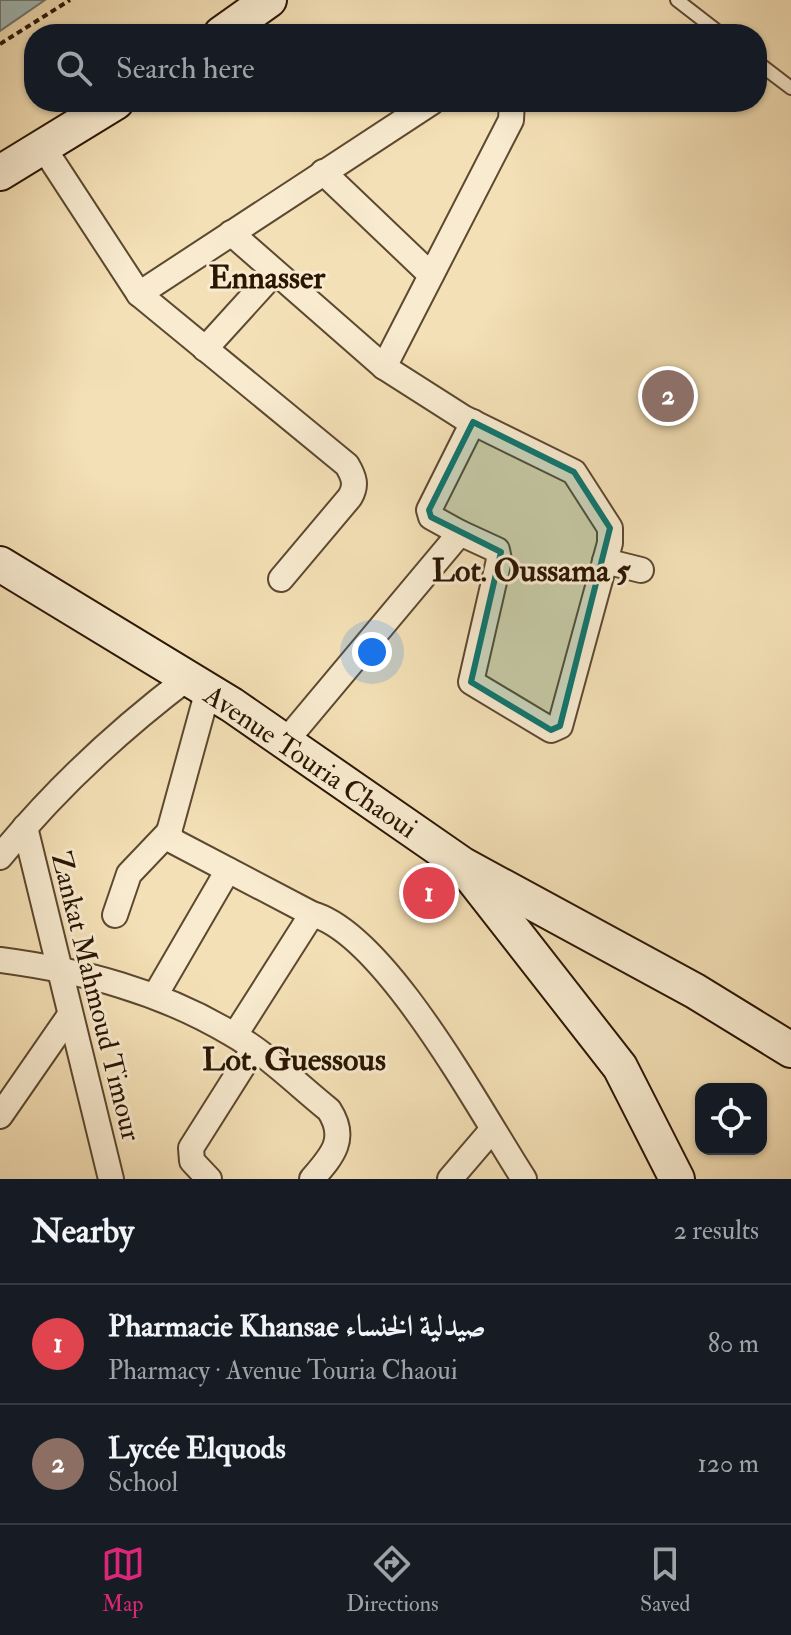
<!DOCTYPE html>
<meta charset="utf-8">
<style>
:root{--surface:#171b24;--page:#20242c;--text:#f1f3f6;--muted:#9ea1a6;--line:#363941;--accent:#db2777}
body{margin:0;font-family:"IM FELL Double Pica",Amiri,serif;background:var(--page);color:var(--text)}
.controls{position:absolute;right:24px;bottom:24px;display:grid;overflow:hidden;border-radius:16px;box-shadow:0 2px 6px #0004}
.controls button{width:72px;height:72px;display:grid;place-items:center;padding:0;border:0;border-bottom:2px solid var(--line);background:var(--surface);color:var(--text);font:40px sans-serif}
.you{position:absolute;left:372px;top:652px;width:28px;height:28px;margin:-20px;border:6px solid #fff;border-radius:50%;background:#1a73e8;box-shadow:0 0 0 12px #1a73e833}
.badge{display:grid;place-items:center;width:52px;height:52px;border-radius:50%;background:var(--accent);color:#fff;font-size:26px;font-weight:700}
.pin{position:absolute;translate:-50% -50%;border:4px solid #fff;box-shadow:0 2px 8px #0006}
.list{margin:0;padding:0;list-style:none}
h2{display:flex;justify-content:space-between;align-items:center;height:104px;margin:0;padding:0 32px;font-size:34px}
h2 small{font-size:26px;font-weight:400;color:var(--muted)}
.list li{display:grid;grid-template-columns:52px 1fr auto;gap:24px;align-items:center;box-sizing:border-box;height:120px;padding:0 32px;border-top:2px solid var(--line)}
.list b{display:block;font-size:30px;white-space:nowrap}
.list p{margin:0;font-size:26px;white-space:nowrap;color:var(--muted)}
.list em{font-size:26px;font-style:normal;color:var(--muted)}
.icon{flex:none;width:44px;height:44px;fill:none;stroke:currentColor;stroke-width:2;stroke-linecap:round;stroke-linejoin:round}
.map{position:relative;flex:none;width:791px;height:1179px;overflow:hidden}
.search{position:absolute;background:var(--surface);box-shadow:0 2px 6px #0004;left:24px;right:24px;top:24px;height:88px;display:flex;align-items:center;gap:20px;box-sizing:border-box;padding:0 28px;border-radius:32px;color:var(--muted);font-size:30px}
.sheet{height:344px;background:var(--surface)}
nav{display:flex;justify-content:space-around;align-items:center;box-sizing:border-box;height:112px;border-top:2px solid var(--line);background:var(--surface);font-size:22px;color:var(--muted)}
nav a{display:grid;justify-items:center;gap:4px}
nav .on{color:var(--accent)}
.map>svg:first-child{display:block}
</style>
<div class="map">
<svg width="791" height="1179" viewBox="0 0 791 1179">
<rect width="100%" height="100%" fill="#f4e0b6"/>
<filter id="stains"><feTurbulence type="fractalNoise" baseFrequency=".0025" numOctaves="4"/><feColorMatrix values="0 0 0 0 .2 0 0 0 0 .09 0 0 0 0 .02 0 0 0 .5 -.17"/></filter>
<radialGradient id="worn" r=".72"><stop offset=".6" stop-color="#630" stop-opacity="0"/><stop offset="1" stop-color="#630" stop-opacity=".3"/></radialGradient>
<path fill="#a1bab9" stroke="#727870" stroke-width="2" d="M 0,0 L 45,0 L 0,31 Z"/>
<g fill="none" stroke-linecap="round" stroke-linejoin="round">
<g stroke="#5d4830" stroke-width="16">
<g id="lane">
<path d="M 677,0 L 721,34"/>
<path d="M 757,62 L 791,88"/>
</g>
</g>
<g stroke="#5d4830" stroke-width="28">
<g id="street">
<path d="M 43,147 L 139,294 L 432,102"/>
<path d="M 323,172 L 431,275"/>
<path d="M 231,233 L 384,367 L 464,418 L 574,472 L 610,528 L 610,543 L 560,726 L 551,730 L 471,682 L 499,560 L 497,550 L 460,533 L 285,742"/>
<path d="M 139,294 L 347,465 C 354,477 357,485 350,497 L 281,579"/>
<path d="M 205,349 L 274,273"/>
<path d="M 384,367 L 511,120 L 512,102"/>
<path d="M 460,533 L 431,517 L 429,510 L 473,422"/>
<path d="M 605,561 L 641,570"/>
<path d="M 208,690 L 169,832 L 173,841 L 312,914 C 386,934 481,1113 524,1179"/>
<path d="M 25,827 L 111,1179"/>
<path d="M 0,857 C 55,789 119,730 189,677"/>
<path d="M 115,915 L 129,874 L 169,832"/>
<path d="M 0,960 C 83,971 160,991 232,1034 C 267,1054 298,1085 329,1110 C 348,1139 332,1156 312,1179"/>
<path d="M 156,994 L 228,870"/>
<path d="M 235,1035 L 312,914"/>
<path d="M 0,1116 L 70,1015"/>
<path d="M 209,1179 L 192,1161 L 191,1148 L 253,1050"/>
<path d="M 450,1179 L 492,1130"/>
</g>
</g>
<g stroke="#2b1503" stroke-width="38">
<g id="secondary">
<path d="M 221,34 L 269,0"/>
<path d="M 0,173 L 116,102"/>
<path d="M 0,564 L 232,705 L 463,865 L 695,991 L 791,1050"/>
<path d="M 470,875 L 620,1067 L 677,1179"/>
</g>
</g>
<path stroke="#2b1503" stroke-width="4" stroke-dasharray="6 4" stroke-linecap="butt" d="M 0,44 L 70,0"/>
<use href="#lane" stroke="#f8ebd0" stroke-width="12"/>
<use href="#street" stroke="#f8ebd0" stroke-width="24"/>
<use href="#secondary" stroke="#f8ebd0" stroke-width="34"/>
</g>
<path fill="#0f766e" fill-opacity="0.2" stroke="#0f766e" stroke-width="6" stroke-linejoin="round" d="M 473,422 L 574,472 L 610,528 L 560,726 L 551,730 L 471,682 L 501,552 L 431,517 L 429,510 Z"/>
<g text-anchor="middle" stroke-width="6" stroke-linejoin="round" paint-order="stroke">
<g font-size="28" fill="#2b1503" stroke="#f8ebd0">
<text transform="translate(311 761) rotate(34)" y="10">Avenue Touria Chaoui</text>
<text transform="translate(97 996) rotate(76)" y="10">Zankat Mahmoud Timour</text>
</g>
<g font-size="32" font-weight="bold" fill="#2b1503" stroke="#f8ebd0">
<text x="267" y="288">Ennasser</text>
<text x="531" y="581">Lot. Oussama 5</text>
<text x="294" y="1070">Lot. Guessous</text>
</g>
</g>
<rect width="100%" height="100%" filter="url(#stains)"/>
<rect width="100%" height="100%" fill="url(#worn)"/>
</svg>
<div class="controls">
<button><svg class="icon" aria-label="locate" viewBox="0 0 24 24"><circle cx="12" cy="12" r="6"/><path d="M12 2v4M12 18v4M2 12h4M18 12h4"/></svg></button>
</div>
<div class="you"></div>
<div class="pin badge" style="left:429px;top:893px;background:#e0444e">1</div>
<div class="pin badge" style="left:668px;top:396px;background:#8d6e63">2</div>
<div class="search"><svg class="icon" aria-label="search" viewBox="0 0 24 24"><circle cx="10" cy="10" r="6"/><path d="M15 15l6 6"/></svg>Search here</div>
</div>
<section class="sheet">
<h2>Nearby<small>2 results</small></h2>
<ul class="list">
<li><span class="badge" style="background:#e0444e">1</span><div><b>Pharmacie Khansae صيدلية الخنساء</b><p>Pharmacy · Avenue Touria Chaoui</p></div><em>80 m</em></li>
<li><span class="badge" style="background:#8d6e63">2</span><div><b>Lycée Elquods</b><p>School</p></div><em>120 m</em></li>
</ul>
</section>
<nav>
<a class="on"><svg class="icon" aria-label="map" viewBox="0 0 24 24"><path d="M3 6l6-2 6 2 6-2v14l-6 2-6-2-6 2zM9 4v14M15 6v14"/></svg>Map</a>
<a><svg class="icon" aria-label="directions" viewBox="0 0 24 24"><path d="M12 3l9 9-9 9-9-9zM9 14v-3h6M13 9l2 2-2 2"/></svg>Directions</a>
<a><svg class="icon" aria-label="saved" viewBox="0 0 24 24"><path d="M7 4h10v16l-5-4-5 4z"/></svg>Saved</a>
</nav>
